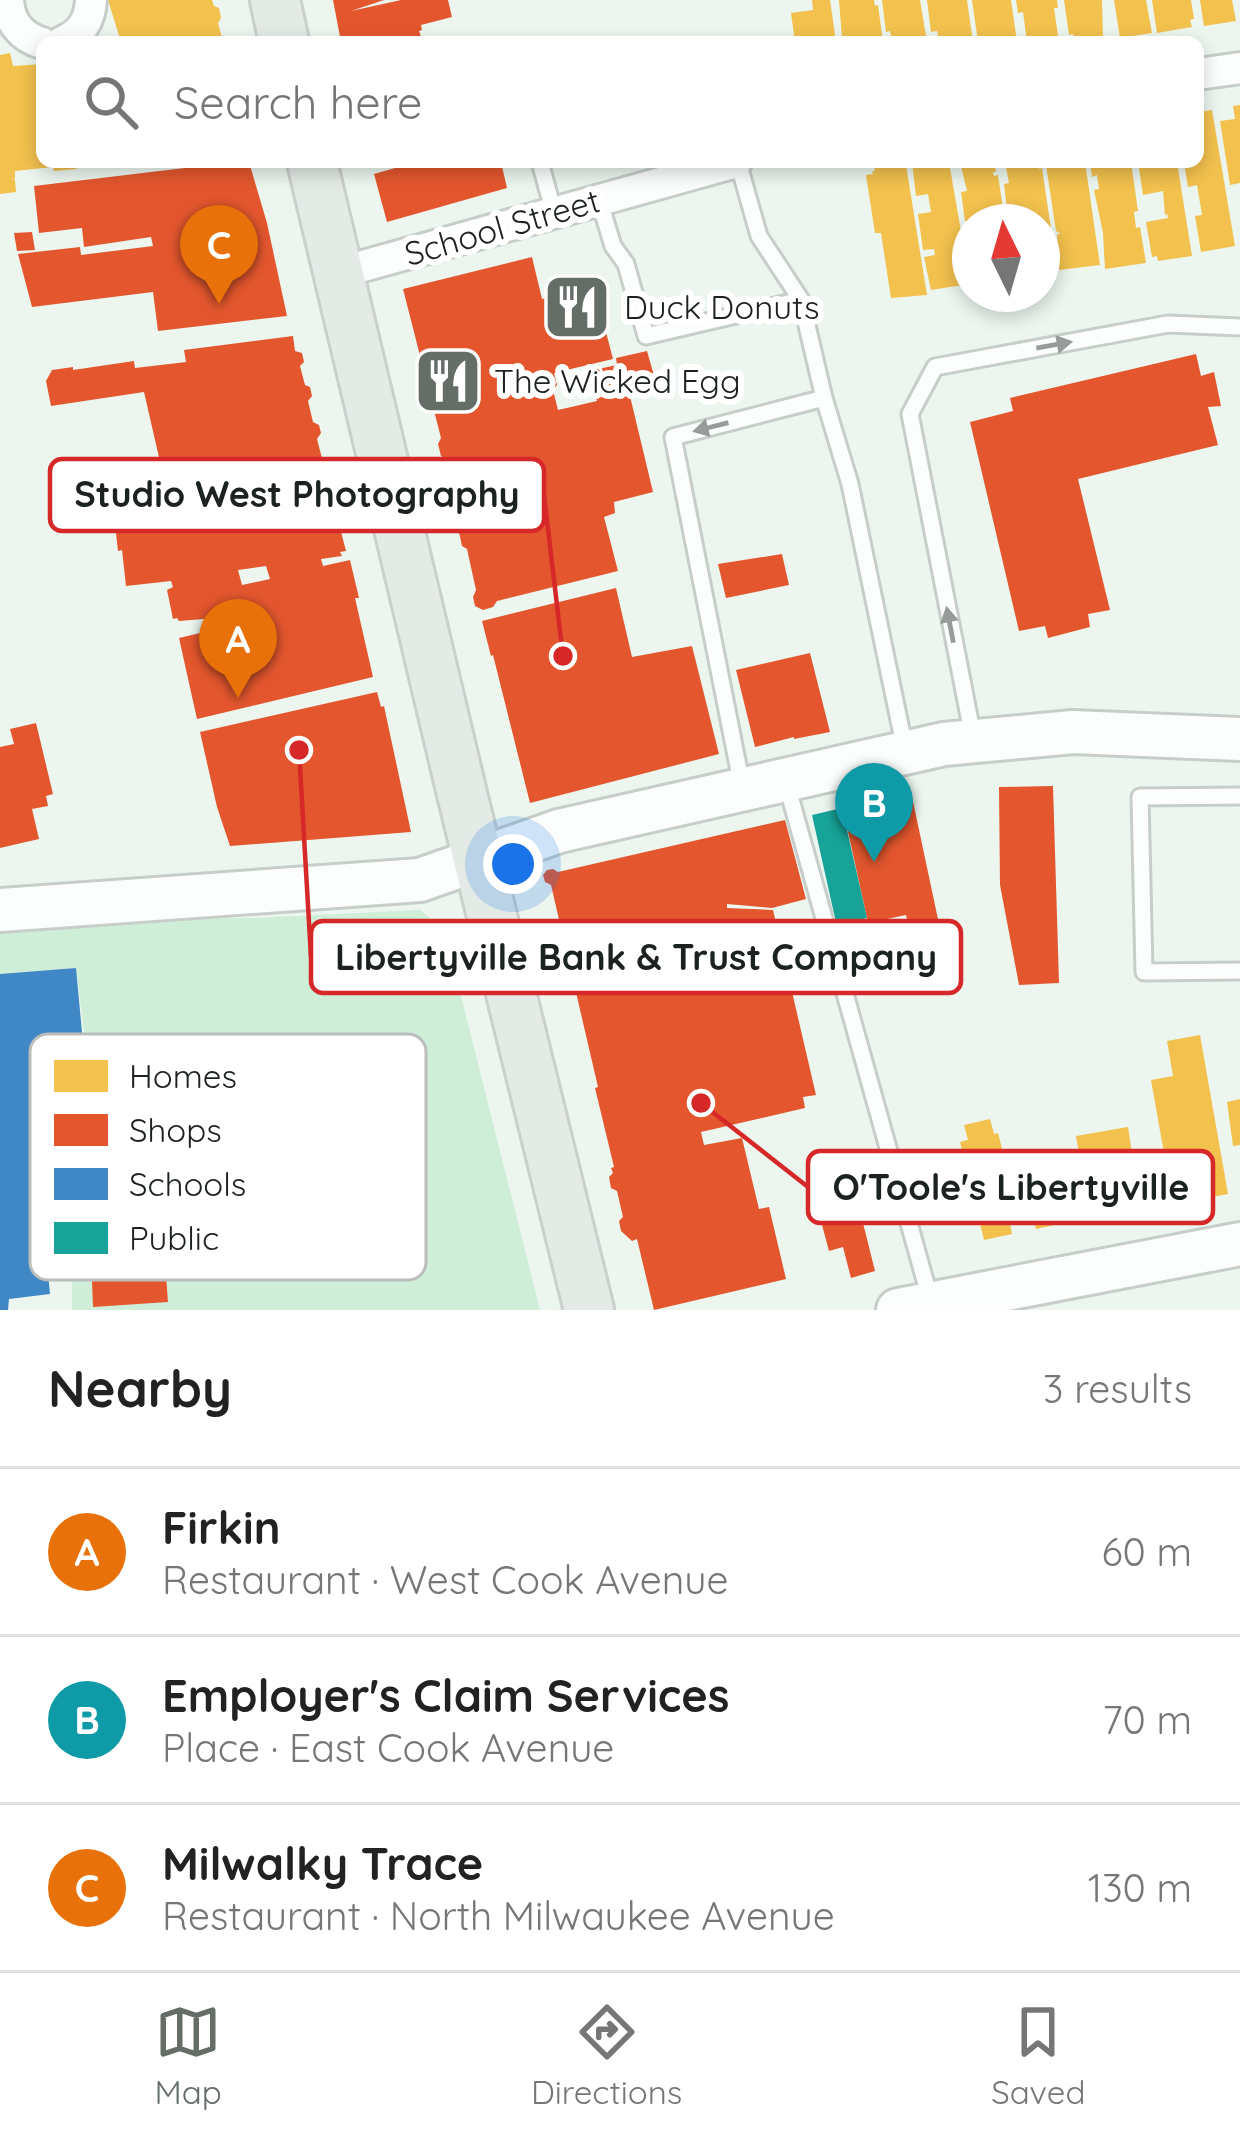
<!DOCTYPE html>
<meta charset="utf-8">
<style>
:root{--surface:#fff;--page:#f2f2f2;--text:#222;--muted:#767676;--line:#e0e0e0;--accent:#656d67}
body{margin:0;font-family:Quicksand,sans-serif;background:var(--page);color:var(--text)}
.compass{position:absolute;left:952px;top:204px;width:108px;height:108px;border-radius:50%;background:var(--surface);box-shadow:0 6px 18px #0003;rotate:355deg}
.you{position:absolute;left:513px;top:864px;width:42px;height:42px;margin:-30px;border:9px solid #fff;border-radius:50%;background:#1a73e8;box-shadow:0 0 0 18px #1a73e833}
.badge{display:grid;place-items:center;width:78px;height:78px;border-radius:50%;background:var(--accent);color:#fff;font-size:39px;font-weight:700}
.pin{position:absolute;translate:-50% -99px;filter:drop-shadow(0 3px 6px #0008)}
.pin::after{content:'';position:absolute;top:63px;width:42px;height:36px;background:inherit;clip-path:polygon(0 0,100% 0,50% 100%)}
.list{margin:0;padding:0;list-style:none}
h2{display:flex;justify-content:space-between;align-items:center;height:156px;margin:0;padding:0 48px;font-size:51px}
h2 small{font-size:39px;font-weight:400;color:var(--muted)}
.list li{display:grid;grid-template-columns:78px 1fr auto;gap:36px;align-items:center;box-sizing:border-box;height:168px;padding:0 48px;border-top:3px solid var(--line)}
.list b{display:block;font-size:45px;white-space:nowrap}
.list p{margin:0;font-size:39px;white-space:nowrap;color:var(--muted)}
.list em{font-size:39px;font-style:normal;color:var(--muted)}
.icon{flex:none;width:66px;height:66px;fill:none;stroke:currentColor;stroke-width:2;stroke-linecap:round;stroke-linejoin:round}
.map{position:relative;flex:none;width:1240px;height:1310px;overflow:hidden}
.search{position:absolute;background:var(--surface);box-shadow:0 6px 18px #0003;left:36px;right:36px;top:36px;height:132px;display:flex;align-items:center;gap:30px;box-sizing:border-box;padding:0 42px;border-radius:18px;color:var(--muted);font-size:45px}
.sheet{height:660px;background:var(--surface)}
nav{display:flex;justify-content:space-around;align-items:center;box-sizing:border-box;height:168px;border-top:3px solid var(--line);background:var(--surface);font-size:33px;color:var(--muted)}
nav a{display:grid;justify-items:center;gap:6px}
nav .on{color:var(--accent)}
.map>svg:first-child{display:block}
</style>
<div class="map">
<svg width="1240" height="1310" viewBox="0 0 1240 1310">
<rect width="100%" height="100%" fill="#ecf6ef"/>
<path fill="#ceeed8" d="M 420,910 L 456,940 L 454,968 L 540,1310 L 72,1310 L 72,1279 L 148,1204 L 136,1123 L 71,1127 L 69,1081 L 86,1075 L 89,1071 L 76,968 L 0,974 L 0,921 L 256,918 Z"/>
<g fill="#f2c14e">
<path d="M 108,0 L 212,0 L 214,6 L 219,8 L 221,18 L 218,23 L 223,42 L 121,42 Z"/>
<path d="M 812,0 L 830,0 L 836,42 L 795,42 L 791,13 L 813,10 Z"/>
<path d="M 839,0 L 874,0 L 875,6 L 878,5 L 883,42 L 849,42 L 848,37 L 842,38 Z"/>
<path d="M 882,0 L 920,0 L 927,42 L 892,42 L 890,31 L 886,32 Z"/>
<path d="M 927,0 L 967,0 L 973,42 L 939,42 L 937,31 L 931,32 Z"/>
<path d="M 972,0 L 1011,0 L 1017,42 L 978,42 Z"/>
<path d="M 1016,0 L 1057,0 L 1058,8 L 1054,8 L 1059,42 L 1027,42 L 1023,12 L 1018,13 Z"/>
<path d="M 1064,0 L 1102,0 L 1103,40 L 1074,42 L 1073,34 L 1069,35 Z"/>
<path d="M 1114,0 L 1146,0 L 1152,33 L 1120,38 Z"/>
<path d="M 1152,0 L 1191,0 L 1194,19 L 1190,20 L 1192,27 L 1157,33 Z"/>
<path d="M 1200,0 L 1232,0 L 1236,21 L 1204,26 Z"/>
<path d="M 10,53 L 13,66 L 42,64 L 42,162 L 80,162 L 76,169 L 54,171 L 53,167 L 15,171 L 15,179 L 12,178 L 15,180 L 16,192 L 0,194 L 0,55 Z"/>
<path d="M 1240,105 L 1240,183 L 1230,185 L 1220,121 L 1235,119 L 1233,106 Z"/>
<path d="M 1212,110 L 1235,246 L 1201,252 L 1195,216 L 1202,215 L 1197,185 L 1188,187 L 1184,162 L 1198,162 L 1198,112 Z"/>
<path d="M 873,162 L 902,162 L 902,167 L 906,165 L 927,295 L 891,298 L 881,233 L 875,233 L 866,175 L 873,174 L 872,171 L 875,171 Z"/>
<path d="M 912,162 L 949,162 L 963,243 L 961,251 L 969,284 L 931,290 L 924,257 L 935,255 L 934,249 L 923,250 L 918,214 L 931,212 L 928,194 L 916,196 Z"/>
<path d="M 960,162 L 994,162 L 996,172 L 993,172 L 994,176 L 998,175 L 1005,222 L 965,221 L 961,192 L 967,191 Z"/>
<path d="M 1005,162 L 1039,162 L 1039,169 L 1042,168 L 1051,229 L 1046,230 L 1047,234 L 1052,234 L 1057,277 L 1042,279 L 1042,222 L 1019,222 L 1018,216 L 1008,217 L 1004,184 L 1009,183 Z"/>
<path d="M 1051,162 L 1085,162 L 1100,265 L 1059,270 L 1057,234 L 1061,234 L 1056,231 L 1046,165 L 1051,165 Z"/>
<path d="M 1090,162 L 1131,162 L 1138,211 L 1134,212 L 1136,228 L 1140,227 L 1146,263 L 1105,269 L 1103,233 L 1094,190 L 1099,189 L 1097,175 L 1092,177 Z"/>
<path d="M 1138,162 L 1177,162 L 1192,256 L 1158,261 L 1157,256 L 1152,257 L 1146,222 L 1168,218 L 1167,214 L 1165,215 L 1163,191 L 1143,195 Z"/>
<path d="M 1200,1035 L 1228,1194 L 1173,1204 L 1151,1080 L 1173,1076 L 1167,1041 Z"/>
<path d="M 1240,1099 L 1240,1145 L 1233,1146 L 1227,1102 Z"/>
<path d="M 990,1119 L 994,1134 L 998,1133 L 1009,1176 L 1014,1195 L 1009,1196 L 1015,1222 L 1010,1223 L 1012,1234 L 984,1240 L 960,1142 L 968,1140 L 964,1125 Z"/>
<path d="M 1128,1127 L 1136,1179 L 1131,1180 L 1129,1185 L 1118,1187 L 1113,1184 L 1085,1188 L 1076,1136 Z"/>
<path d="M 1057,1149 L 1073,1221 L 1036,1229 L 1020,1157 Z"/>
</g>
<g fill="#e4572e" fill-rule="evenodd">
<path d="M 333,0 L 384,0 L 351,11 L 401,0 L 448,0 L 452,17 L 421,25 L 422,30 L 419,31 L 423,42 L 341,42 Z"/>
<path d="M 235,162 L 249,162 L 267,223 L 287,316 L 158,331 L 153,292 L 32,307 L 18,254 L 80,247 L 81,255 L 153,246 L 151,237 L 84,247 L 82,228 L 39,233 L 34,186 Z"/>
<path d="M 416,162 L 501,162 L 507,188 L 387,222 L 374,174 Z"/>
<path d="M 32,232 L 35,250 L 17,251 L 14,233 Z"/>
<path d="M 532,257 L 542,299 L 594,286 L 613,359 L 554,373 L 557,385 L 553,390 L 558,410 L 597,401 L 589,371 L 617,365 L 616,358 L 647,351 L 657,386 L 629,392 L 653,492 L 614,502 L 615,513 L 604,517 L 618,571 L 497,601 L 493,607 L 483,610 L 475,606 L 473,597 L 476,590 L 467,549 L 462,546 L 455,514 L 458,508 L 448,460 L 441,456 L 438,444 L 441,438 L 403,289 Z"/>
<path d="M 293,336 L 295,351 L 302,353 L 304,362 L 300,366 L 305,385 L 310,387 L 312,396 L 308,401 L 313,422 L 319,425 L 321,433 L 317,439 L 346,551 L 340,552 L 342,556 L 321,559 L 323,566 L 350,560 L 359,598 L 355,598 L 373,677 L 197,719 L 179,638 L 247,622 L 246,613 L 241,616 L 179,621 L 177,618 L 173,619 L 167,590 L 173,587 L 171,581 L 126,586 L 122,550 L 118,551 L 116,533 L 120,533 L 113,471 L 161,466 L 144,392 L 51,406 L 46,381 L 52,370 L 73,367 L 73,370 L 134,361 L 135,368 L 186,362 L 184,350 ZM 266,566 L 270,579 L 242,585 L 238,570 Z"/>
<path d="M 1196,354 L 1201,376 L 1214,372 L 1221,406 L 1208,407 L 1218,445 L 1078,479 L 1110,610 L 1088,614 L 1090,627 L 1048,638 L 1045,626 L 1019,631 L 970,422 L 1013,411 L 1010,398 Z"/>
<path d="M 782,554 L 789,585 L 726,598 L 718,564 Z"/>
<path d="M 616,588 L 632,657 L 692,646 L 719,754 L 530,803 L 493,655 L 491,656 L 482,621 Z"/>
<path d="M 810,653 L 830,732 L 794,739 L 794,737 L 755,747 L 736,670 Z"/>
<path d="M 377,692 L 381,707 L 384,706 L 411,832 L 230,846 L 217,807 L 200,732 Z"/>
<path d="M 36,723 L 53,794 L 46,796 L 48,806 L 32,809 L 39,839 L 0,848 L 0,747 L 14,744 L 10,729 Z"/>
<path d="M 1053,786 L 1059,983 L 1019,985 L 1000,885 L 999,787 Z"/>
<path d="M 911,792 L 939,924 L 939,939 L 913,945 L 906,915 L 868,923 L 843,809 Z"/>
<path d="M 785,820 L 806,899 L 772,908 L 727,904 L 727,908 L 773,910 L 816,1095 L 803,1097 L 805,1108 L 701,1132 L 704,1145 L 742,1138 L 759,1209 L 769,1207 L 786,1279 L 654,1310 L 637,1239 L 632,1241 L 621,1231 L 619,1221 L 623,1217 L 617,1191 L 611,1188 L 609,1177 L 613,1173 L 611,1168 L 614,1167 L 595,1088 L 598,1087 L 551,885 L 545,882 L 543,875 L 547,870 L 553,869 L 558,872 Z"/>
<path d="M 836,1189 L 844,1219 L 861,1215 L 875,1271 L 851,1278 L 843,1247 L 829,1251 L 814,1195 Z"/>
<path d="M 164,1249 L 168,1302 L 93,1307 L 91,1256 Z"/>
</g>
<path fill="#3f88c5" d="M 76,968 L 86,1075 L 68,1075 L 70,1091 L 31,1095 L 50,1294 L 9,1299 L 8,1310 L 0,1310 L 0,974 Z"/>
<path fill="#17a398" d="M 842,808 L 867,918 L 837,927 L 812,815 Z"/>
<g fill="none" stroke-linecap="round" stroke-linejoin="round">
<g stroke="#c7cec9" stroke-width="21">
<g id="lane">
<path d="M 540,162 L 554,213"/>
<path d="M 738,162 L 759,236 L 801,300 L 824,398 L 850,484 L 905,749"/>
<path d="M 599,200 L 613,246 L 626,264 L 646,336 L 801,300"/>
<path d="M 973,737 L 910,414 L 935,367 L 1168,324 L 1240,327"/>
<path d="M 786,782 L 931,1302"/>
<path d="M 742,786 L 673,437 L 824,398"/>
<path d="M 1240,796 L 1140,797 L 1144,972 L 1240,971"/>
</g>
</g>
<g stroke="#c7cec9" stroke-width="36">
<g id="street">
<path d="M 8,0 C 9,22 21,37 42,43"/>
<path d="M 62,42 C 81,34 90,21 91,0"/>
<path d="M 1198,74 L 1240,68"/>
<path d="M 338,273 L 736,162"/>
</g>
</g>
<g stroke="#c7cec9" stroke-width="48">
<g id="secondary">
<path d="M 0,910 L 420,880 L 559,831 L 944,744 L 1073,732 L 1240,739"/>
<path d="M 898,1310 L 1240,1244"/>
</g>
</g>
<g stroke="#cad0cc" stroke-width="54">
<g id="primary">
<path d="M 275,0 L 284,42"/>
<path d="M 312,162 L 463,798 L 589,1310"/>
</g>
</g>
<use href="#lane" stroke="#fcfefd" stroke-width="15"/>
<use href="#street" stroke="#fcfefd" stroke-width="30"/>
<use href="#secondary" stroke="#fcfefd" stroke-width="42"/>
<use href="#primary" stroke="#e4ebe6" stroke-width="48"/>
</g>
<defs><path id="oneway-solid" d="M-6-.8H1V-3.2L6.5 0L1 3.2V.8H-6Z" transform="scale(3)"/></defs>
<g fill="#979b99">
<use href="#oneway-solid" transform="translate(1054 345) rotate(-10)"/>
<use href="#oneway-solid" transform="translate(711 427) rotate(166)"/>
<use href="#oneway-solid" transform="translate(950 625) rotate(-101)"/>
</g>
<defs>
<g id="restaurant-square" transform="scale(3.45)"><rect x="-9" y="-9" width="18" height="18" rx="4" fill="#656d67" stroke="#fff"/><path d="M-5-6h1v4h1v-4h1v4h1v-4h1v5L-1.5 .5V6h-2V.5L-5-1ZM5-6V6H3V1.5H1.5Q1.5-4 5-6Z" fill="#fff"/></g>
</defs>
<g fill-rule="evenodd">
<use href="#restaurant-square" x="577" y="307"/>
<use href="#restaurant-square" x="448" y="381"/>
</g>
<g text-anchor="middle" stroke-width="12" stroke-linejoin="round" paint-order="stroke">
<g font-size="33" fill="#1c231e" stroke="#fff">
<text transform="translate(502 227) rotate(-16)" y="12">School Street</text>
</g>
<g font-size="33" fill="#1c231e" stroke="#fff" text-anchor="start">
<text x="624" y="319">Duck Donuts</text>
<text x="494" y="393">The Wicked Egg</text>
</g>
</g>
<rect x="30" y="1034" width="396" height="246" rx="18" fill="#fff" stroke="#bbbdbc" stroke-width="3"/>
<rect x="54" y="1060" width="54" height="32" fill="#f2c14e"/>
<rect x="54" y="1114" width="54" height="32" fill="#e4572e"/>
<rect x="54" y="1168" width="54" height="32" fill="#3f88c5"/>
<rect x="54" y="1222" width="54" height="32" fill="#17a398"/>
<g font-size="33" fill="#1c231e">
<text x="129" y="1088">Homes</text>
<text x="129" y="1142">Shops</text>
<text x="129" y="1196">Schools</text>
<text x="129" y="1250">Public</text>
</g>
<path fill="none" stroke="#d62828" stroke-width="4.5" d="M563 656L544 495M299 750L311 957M701 1103L808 1187"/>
<g fill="#d62828" stroke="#fff" stroke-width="4.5">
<circle cx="563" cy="656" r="12"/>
<circle cx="299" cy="750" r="12"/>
<circle cx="701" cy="1103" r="12"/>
</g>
<g fill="#fff" stroke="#d62828" stroke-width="4.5">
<rect x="50" y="459" width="494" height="72" rx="12"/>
<rect x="311" y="921" width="650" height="72" rx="12"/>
<rect x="808" y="1151" width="405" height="72" rx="12"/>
</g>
<g font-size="36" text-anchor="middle" font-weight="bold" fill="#1c231e">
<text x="297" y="507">Studio West Photography</text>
<text x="636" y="970">Libertyville Bank &amp; Trust Company</text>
<text x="1011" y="1200">O'Toole's Libertyville</text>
</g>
</svg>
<svg class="compass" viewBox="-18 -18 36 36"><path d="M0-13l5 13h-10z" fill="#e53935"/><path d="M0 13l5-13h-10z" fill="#767676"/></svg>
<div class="you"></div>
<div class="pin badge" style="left:238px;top:698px;background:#e8710a">A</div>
<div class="pin badge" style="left:874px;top:862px;background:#0f9aa8">B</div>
<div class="pin badge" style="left:219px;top:304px;background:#e8710a">C</div>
<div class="search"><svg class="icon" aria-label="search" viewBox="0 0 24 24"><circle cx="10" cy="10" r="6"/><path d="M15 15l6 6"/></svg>Search here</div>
</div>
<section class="sheet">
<h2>Nearby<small>3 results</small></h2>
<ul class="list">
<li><span class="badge" style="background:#e8710a">A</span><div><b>Firkin</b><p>Restaurant · West Cook Avenue</p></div><em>60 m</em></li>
<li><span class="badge" style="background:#0f9aa8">B</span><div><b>Employer's Claim Services</b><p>Place · East Cook Avenue</p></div><em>70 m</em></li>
<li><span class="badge" style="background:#e8710a">C</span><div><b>Milwalky Trace</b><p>Restaurant · North Milwaukee Avenue</p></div><em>130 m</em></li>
</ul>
</section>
<nav>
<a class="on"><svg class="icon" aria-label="map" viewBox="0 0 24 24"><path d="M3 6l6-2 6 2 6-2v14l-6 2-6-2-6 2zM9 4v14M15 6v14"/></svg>Map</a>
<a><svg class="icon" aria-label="directions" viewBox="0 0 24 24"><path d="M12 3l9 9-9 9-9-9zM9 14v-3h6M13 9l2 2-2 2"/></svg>Directions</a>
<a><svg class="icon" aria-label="saved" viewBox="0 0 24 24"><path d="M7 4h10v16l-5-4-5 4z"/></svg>Saved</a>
</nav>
